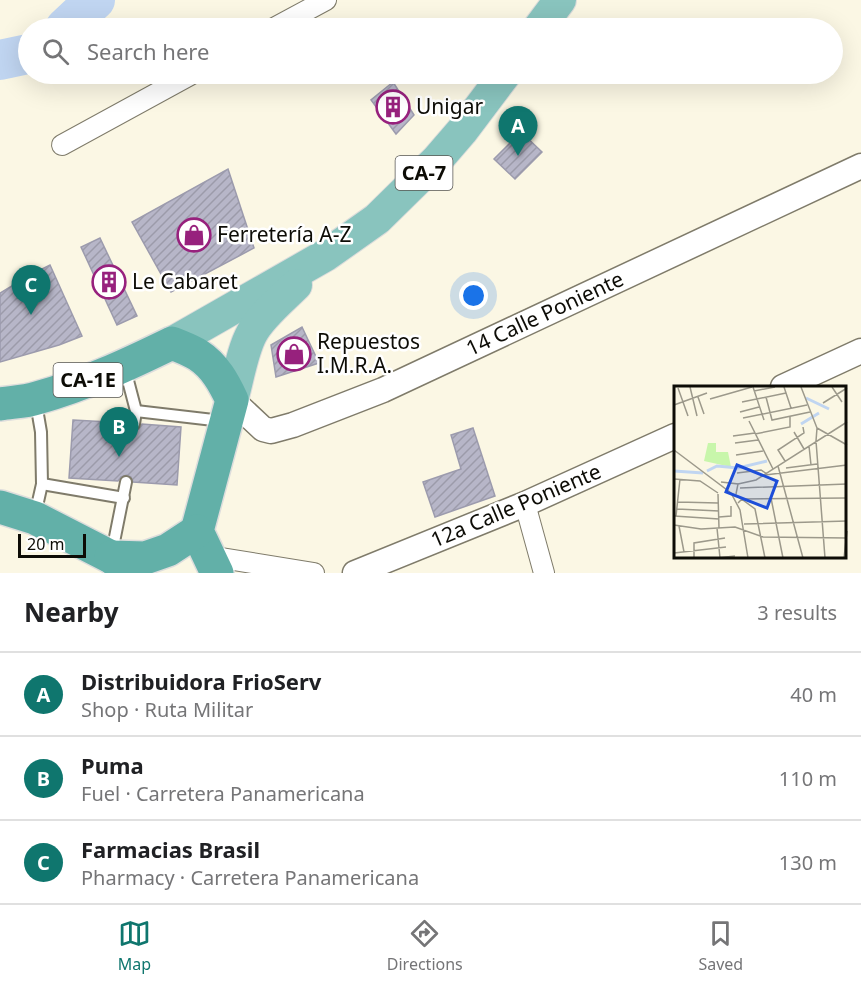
<!DOCTYPE html>
<meta charset="utf-8">
<style>
:root{--surface:#fff;--page:#f6f6f6;--text:#202124;--muted:#757577;--line:#e0e0e0;--accent:#0f766e}
body{margin:0;font-family:"Noto Sans",sans-serif;background:var(--page);color:var(--text)}
.scale{position:absolute;left:18px;bottom:15px;width:68px;box-sizing:border-box;padding-left:6px;border:3px solid #0d0c06;border-top:0;font-size:16px;line-height:21px;white-space:nowrap;color:#0d0c06;-webkit-text-stroke:4px #fff;paint-order:stroke}
.you{position:absolute;left:474px;top:296px;width:21px;height:21px;margin:-15px;border:4px solid #fff;border-radius:50%;background:#1a73e8;box-shadow:0 0 0 9px #1a73e833}
.badge{display:grid;place-items:center;width:39px;height:39px;border-radius:50%;background:var(--accent);color:#fff;font-size:20px;font-weight:700}
.pin{position:absolute;translate:-50% -50px;filter:drop-shadow(0 2px 3px #0008)}
.pin::after{content:'';position:absolute;top:32px;width:21px;height:18px;background:inherit;clip-path:polygon(0 0,100% 0,50% 100%)}
.list{margin:0;padding:0;list-style:none}
h2{display:flex;justify-content:space-between;align-items:center;height:78px;margin:0;padding:0 24px;font-size:26px}
h2 small{font-size:20px;font-weight:400;color:var(--muted)}
.list li{display:grid;grid-template-columns:39px 1fr auto;gap:18px;align-items:center;box-sizing:border-box;height:84px;padding:0 24px;border-top:2px solid var(--line)}
.list b{display:block;font-size:22px;white-space:nowrap}
.list p{margin:0;font-size:20px;white-space:nowrap;color:var(--muted)}
.list em{font-size:20px;font-style:normal;color:var(--muted)}
.icon{flex:none;width:33px;height:33px;fill:none;stroke:currentColor;stroke-width:2;stroke-linecap:round;stroke-linejoin:round}
.map{position:relative;flex:none;width:861px;height:573px;overflow:hidden}
.search{position:absolute;background:var(--surface);box-shadow:0 6px 24px #0002;left:18px;right:18px;top:18px;height:66px;display:flex;align-items:center;gap:15px;box-sizing:border-box;padding:0 21px;border-radius:33px;color:var(--muted);font-size:22px}
.sheet{height:330px;background:var(--surface)}
nav{display:flex;justify-content:space-around;align-items:center;box-sizing:border-box;height:84px;border-top:2px solid var(--line);background:var(--surface);font-size:16px;color:var(--muted)}
nav a{display:grid;justify-items:center;gap:3px}
nav .on{color:var(--accent)}
.map>svg:first-child{display:block}
</style>
<div class="map">
<svg width="861" height="573" viewBox="0 0 861 573">
<defs>
<pattern id="building-hatch" width="6" height="6" patternUnits="userSpaceOnUse" patternTransform="scale(1.5)"><rect width="6" height="6" fill="#b7b6c8"/><path d="M-1 1l2-2M0 6l6-6M5 7l2-2" fill="none" stroke="#9c9baa"/></pattern>
</defs>
<rect width="100%" height="100%" fill="#fbf7e4"/>
<g fill="none" stroke-linecap="round" stroke-linejoin="round">
<g stroke="#c0d5f1" stroke-width="40">
<path d="M 65,28 L 95,0"/>
<path d="M 0,60 L 28,54"/>
</g>
</g>
<g fill="url(#building-hatch)" stroke="#9c9bad" stroke-width="1.5">
<path d="M 393,82 L 414,115 L 396,134 L 371,100 Z"/>
<path d="M 521,132 L 542,152 L 515,179 L 494,159 Z"/>
<path d="M 228,169 L 254,248 L 171,292 L 132,222 Z"/>
<path d="M 100,238 L 137,316 L 117,325 L 81,247 Z"/>
<path d="M 50,265 L 82,336 L 59,345 L 0,362 L 0,293 L 30,275 Z"/>
<path d="M 302,327 L 319,363 L 276,377 L 271,345 Z"/>
<path d="M 73,420 L 127,423 L 129,429 L 133,431 L 139,429 L 142,424 L 181,427 L 177,485 L 133,482 L 131,477 L 127,475 L 121,477 L 118,481 L 69,478 Z"/>
<path d="M 473,428 L 495,496 L 435,517 L 423,482 L 461,469 L 451,435 Z"/>
</g>
<g fill="none" stroke-linecap="round" stroke-linejoin="round">
<g stroke="#7f7b6a" stroke-width="14">
<g id="service">
<path d="M 125,369 L 136,411 L 134,424"/>
<path d="M 136,411 L 222,421"/>
<path d="M 42,484 L 124,498"/>
<path d="M 35,515 L 42,484 L 41,432 L 36,403"/>
<path d="M 112,552 L 126,482"/>
</g>
</g>
<g stroke="#7f7b6a" stroke-width="22">
<g id="minor">
<path d="M 274,28 L 326,0"/>
<path d="M 62,145 L 192,74"/>
<path d="M 525,504 L 544,573"/>
<path d="M 209,556 L 314,573"/>
</g>
</g>
<g stroke="#7f7b6a" stroke-width="27">
<g id="tertiary">
<path d="M 783,387 L 861,351"/>
<path d="M 232,400 L 263,429 L 271,431 L 293,425 L 383,390 L 861,166"/>
<path d="M 355,573 L 525,504 L 675,436"/>
</g>
</g>
<g stroke="#dddddc" stroke-width="34">
<g id="primary">
<path d="M 539,28 L 560,0"/>
<path d="M 172,343 L 326,255 L 377,219 L 437,160 L 462,131 L 505,74"/>
<path d="M 232,400 C 238,380 242,351 252,333 C 261,316 282,299 296,285"/>
</g>
</g>
<g stroke="#dddddc" stroke-width="36">
<g id="trunk">
<path d="M 0,404 C 12,402 25,402 37,398 C 84,385 129,364 172,343 C 181,347 190,350 198,355 C 215,366 224,383 232,400 L 197,531 L 217,573"/>
<path d="M 0,507 L 35,518 L 111,557 L 133,573"/>
<path d="M 111,557 L 145,558 L 168,550 L 197,531"/>
</g>
</g>
<use href="#service" stroke="#fff" stroke-width="10"/>
<use href="#minor" stroke="#fff" stroke-width="20"/>
<use href="#tertiary" stroke="#fff" stroke-width="24"/>
<use href="#primary" stroke="#89c4be" stroke-width="32"/>
<use href="#trunk" stroke="#62b0a8" stroke-width="33"/>
</g>
<defs>
<g id="building-ring" transform="scale(1.725)"><circle r="9.5" fill="#fff" stroke="#97217d" stroke-width="1.5"/><path d="M-4-6H4V6H1V3H-1V6H-4ZM-2.5-4.3h1.7v1.8h-1.7ZM.8-4.3h1.7v1.8H.8ZM-2.5-1h1.7V.8h-1.7ZM.8-1h1.7V.8H.8Z" fill="#97217d"/></g>
<g id="shop-ring" transform="scale(1.725)"><circle r="9.5" fill="#fff" stroke="#97217d" stroke-width="1.5"/><path d="M-5-2.5h2.3a2.7 3.5 0 0 1 5.4 0H5L5.5 6h-11ZM-1.5-2.5h3a1.5 2.3 0 0 0-3 0Z" fill="#97217d"/></g>
</defs>
<g fill-rule="evenodd">
<use href="#building-ring" x="393" y="107"/>
<use href="#shop-ring" x="194" y="235"/>
<use href="#building-ring" x="109" y="282"/>
<use href="#shop-ring" x="294" y="354"/>
</g>
<g text-anchor="middle" stroke-width="5" stroke-linejoin="round" paint-order="stroke">
<g fill="#fff" stroke="#565551" stroke-width="1.5">
<rect x="395.5" y="156" width="57" height="34" rx="4.5"/>
<rect x="53.5" y="363" width="69" height="34" rx="4.5"/>
</g>
<g font-size="20" font-weight="bold" fill="#0d0c06">
<text x="424" y="180">CA-7</text>
<text x="88" y="387">CA-1E</text>
</g>
<g font-size="21" fill="#0d0c06" stroke="#fff" text-anchor="start">
<text x="416" y="114">Unigar</text>
<text x="217" y="242">Ferretería A-Z</text>
<text x="132" y="289">Le Cabaret</text>
<text x="317" y="349">Repuestos<tspan x="317" dy="24">I.M.R.A.</tspan></text>
</g>
<g font-size="21" fill="#0d0c06" stroke="#fff">
<text transform="translate(545 314) rotate(-25)" y="7">14 Calle Poniente</text>
<text transform="translate(516 506) rotate(-23)" y="7">12a Calle Poniente</text>
</g>
</g>
<g transform="translate(674 386)">
<rect width="172" height="172" fill="#fbf7e4"/>
<path d="M 34,57 L 42,57 L 42,66 L 54,66 L 57,81 L 30,75 Z" fill="#c8f6ab"/>
<path fill="none" stroke="#c0d5f1" stroke-width="3" d="M 132,12 L 155,23M 127,38 L 145,27M 0,85 L 29,87M 33,85 L 43,80 L 64,82 L 93,75"/>
<path fill="none" stroke="#9c998b" stroke-width="1.5" d="M 16,1 L 23,30M 79,1 L 90,34M 110,1 L 117,22M 127,1 L 143,42 L 142,55M 158,1 L 168,16M 4,2 L 14,30M 80,5 L 101,1M 24,11 L 30,28M 92,11 L 98,34 L 136,26M 36,13 L 78,1M 68,16 L 112,7M 149,17 L 173,2M 0,19 L 33,7M 66,26 L 85,21M 69,32 L 133,19M 75,35 L 99,83M 143,42 L 173,59M 120,46 L 130,63M 81,48 L 116,41 L 116,31M 59,50 L 81,47M 142,55 L 151,172M 61,57 L 84,54M 135,60 L 137,79M 0,64 L 57,107 L 66,124 L 74,172M 62,69 L 89,65M 111,75 L 104,64 L 130,47 L 129,41M 104,80 L 129,172M 112,82 L 143,78M 63,87 L 87,84 L 93,88M 91,89 L 173,79M 0,93 L 26,95 L 44,107M 47,96 L 64,98 L 62,108M 64,98 L 82,94 L 173,36M 66,102 L 173,98M 44,108 L 45,142M 62,109 L 81,123 L 91,172M 97,112 L 109,172M 4,116 L 44,117M 64,117 L 68,113 L 173,112M 3,123 L 45,125M 0,130 L 45,133M 2,130 L 6,93M 45,131 L 57,130 L 57,120M 70,138 L 173,135M 0,139 L 27,143 L 61,141 L 89,151 L 173,152M 5,140 L 10,166M 43,142 L 46,172M 0,167 L 52,161M 20,172 L 20,157 L 51,152M 43,172 L 61,170M 170,172 L 173,145"/>
<path fill="#1d4ed8" fill-opacity="0.15" stroke="#1d4ed8" stroke-width="3" d="M 63,79 L 103,95 L 93,122 L 52,106 Z"/>
<rect width="172" height="172" fill="none" stroke="#0d0c06" stroke-width="3"/>
</g>
</svg>
<div class="scale">20 m</div>
<div class="you"></div>
<div class="pin badge" style="left:518px;top:156px">A</div>
<div class="pin badge" style="left:119px;top:457px">B</div>
<div class="pin badge" style="left:31px;top:315px">C</div>
<div class="search"><svg class="icon" aria-label="search" viewBox="0 0 24 24"><circle cx="10" cy="10" r="6"/><path d="M15 15l6 6"/></svg>Search here</div>
</div>
<section class="sheet">
<h2>Nearby<small>3 results</small></h2>
<ul class="list">
<li><span class="badge">A</span><div><b>Distribuidora FrioServ</b><p>Shop · Ruta Militar</p></div><em>40 m</em></li>
<li><span class="badge">B</span><div><b>Puma</b><p>Fuel · Carretera Panamericana</p></div><em>110 m</em></li>
<li><span class="badge">C</span><div><b>Farmacias Brasil</b><p>Pharmacy · Carretera Panamericana</p></div><em>130 m</em></li>
</ul>
</section>
<nav>
<a class="on"><svg class="icon" aria-label="map" viewBox="0 0 24 24"><path d="M3 6l6-2 6 2 6-2v14l-6 2-6-2-6 2zM9 4v14M15 6v14"/></svg>Map</a>
<a><svg class="icon" aria-label="directions" viewBox="0 0 24 24"><path d="M12 3l9 9-9 9-9-9zM9 14v-3h6M13 9l2 2-2 2"/></svg>Directions</a>
<a><svg class="icon" aria-label="saved" viewBox="0 0 24 24"><path d="M7 4h10v16l-5-4-5 4z"/></svg>Saved</a>
</nav>
